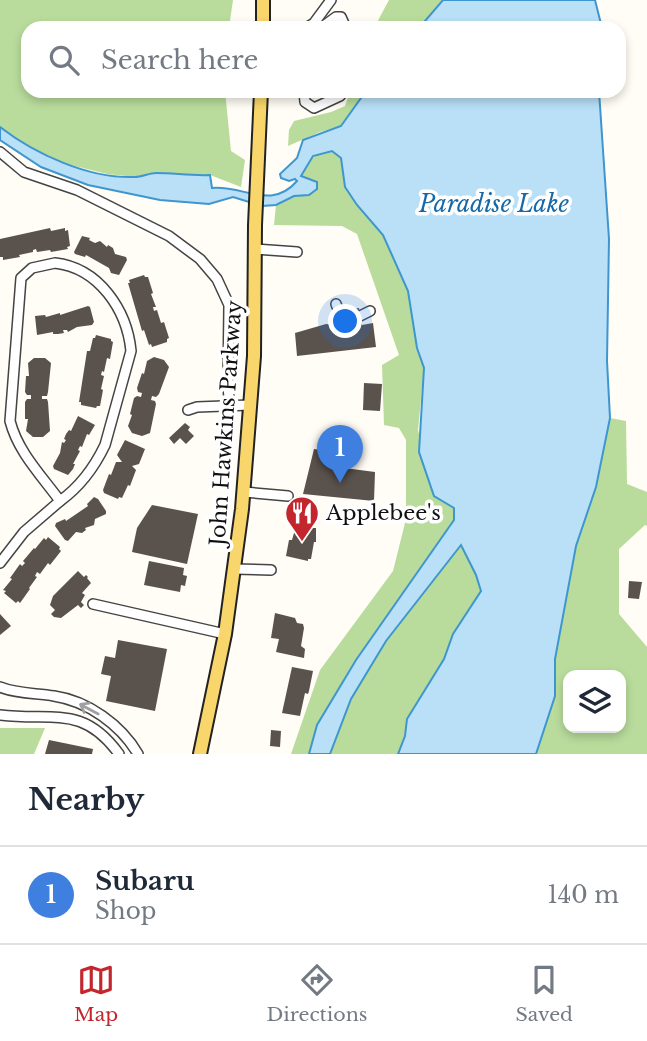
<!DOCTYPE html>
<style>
:root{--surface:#fff;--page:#f2f2f3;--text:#1f2937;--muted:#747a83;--line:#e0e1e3;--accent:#c4262e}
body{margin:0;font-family:"Libre Baskerville",serif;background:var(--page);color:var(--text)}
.controls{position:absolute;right:21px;bottom:21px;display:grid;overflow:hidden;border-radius:14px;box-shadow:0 4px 10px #0003}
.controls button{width:63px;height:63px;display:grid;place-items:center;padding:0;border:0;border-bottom:2px solid var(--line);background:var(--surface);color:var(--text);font:35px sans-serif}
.you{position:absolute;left:346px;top:322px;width:24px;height:24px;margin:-18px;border:5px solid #fff;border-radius:50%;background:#1a73e8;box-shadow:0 0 0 10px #1a73e833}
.badge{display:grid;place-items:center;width:46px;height:46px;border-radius:50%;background:var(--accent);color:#fff;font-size:23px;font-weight:700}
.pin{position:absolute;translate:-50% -58px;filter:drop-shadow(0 2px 4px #0008)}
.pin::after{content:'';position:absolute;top:37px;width:24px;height:21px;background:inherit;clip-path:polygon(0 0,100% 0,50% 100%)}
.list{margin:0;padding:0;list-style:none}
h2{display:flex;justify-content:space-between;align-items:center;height:91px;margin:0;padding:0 28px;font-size:30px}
h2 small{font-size:23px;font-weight:400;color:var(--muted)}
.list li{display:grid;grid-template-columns:46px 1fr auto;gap:21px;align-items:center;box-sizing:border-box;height:98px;padding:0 28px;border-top:2px solid var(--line)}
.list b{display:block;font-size:26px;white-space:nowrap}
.list p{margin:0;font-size:23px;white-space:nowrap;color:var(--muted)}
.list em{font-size:23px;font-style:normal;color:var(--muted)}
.icon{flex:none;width:38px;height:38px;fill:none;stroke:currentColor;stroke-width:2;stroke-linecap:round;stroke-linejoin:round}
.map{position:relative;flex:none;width:647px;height:754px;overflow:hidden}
.search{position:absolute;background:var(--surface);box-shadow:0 4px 10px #0003;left:21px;right:21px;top:21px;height:77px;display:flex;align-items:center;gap:18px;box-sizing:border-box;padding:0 24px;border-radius:21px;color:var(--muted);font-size:26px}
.sheet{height:189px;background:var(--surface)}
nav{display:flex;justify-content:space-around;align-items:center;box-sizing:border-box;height:98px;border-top:2px solid var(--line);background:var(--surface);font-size:19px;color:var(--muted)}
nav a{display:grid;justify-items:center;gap:4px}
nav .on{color:var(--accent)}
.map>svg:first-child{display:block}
</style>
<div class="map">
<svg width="647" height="754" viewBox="0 0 647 754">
<rect width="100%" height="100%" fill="#fffdf5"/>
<g fill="#b9dc9c" fill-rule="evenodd">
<path d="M 0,0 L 233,0 L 229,28 L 28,28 L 28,91 L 225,91 L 231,151 L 245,160 L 241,187 L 210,175 L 181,176 L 154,173 L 135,177 L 107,174 L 59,162 L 17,140 L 0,127 Z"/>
<path d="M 389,0 L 443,0 L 419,28 L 374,28 Z"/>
<path d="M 350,91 L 366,91 L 341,126 L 320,132 L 288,146 L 289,130 L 294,121 L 331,112 L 345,106 Z"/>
<path d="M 332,151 L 341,158 L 345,187 L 357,205 L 383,235 L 408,291 L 417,348 L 424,368 L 418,430 L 434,496 L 454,508 L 454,520 L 356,660 L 317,725 L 309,754 L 291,754 L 320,670 L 393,571 L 406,519 L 406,440 L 399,428 L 384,425 L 382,365 L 399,355 L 357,234 L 342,226 L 274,225 L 276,205 L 294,196 L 309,195 L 307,178 L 301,177 C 309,157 312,156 332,151 Z"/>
<path d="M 610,418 L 626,421 L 627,484 L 647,492 L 647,526 L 645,525 L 619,549 L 619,614 L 647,647 L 647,754 L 536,754 L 555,696 L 555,659 L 576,546 L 596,487 ZM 568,675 L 621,675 L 621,728 L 568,728 Z"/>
<path d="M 461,545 L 476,575 L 481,591 L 453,634 L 444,659 L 407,719 L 405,736 L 398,754 L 330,754 L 351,699 L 386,641 Z"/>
<path d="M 0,728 L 45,728 L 34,754 L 0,754 Z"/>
</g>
<g fill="#b9e0f7" stroke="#3f96cf" stroke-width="2">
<path d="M 443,0 L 595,0 L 602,28 L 419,28 Z"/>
<path d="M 366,91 L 599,91 L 609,239 L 607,361 L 610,418 L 596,487 L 576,546 L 555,659 L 555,696 L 536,754 L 398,754 L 405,736 L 407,719 L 444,659 L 453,634 L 481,591 L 476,575 L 461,545 L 386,641 L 351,699 L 330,754 L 309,754 L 317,725 L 356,660 L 454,520 L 454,508 L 434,496 L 419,452 L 424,368 L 417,348 L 408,291 L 383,235 L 357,205 L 345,187 L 341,158 L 332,151 L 313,156 L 301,176 L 317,182 L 317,189 L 309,195 L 294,196 L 276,205 L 262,206 L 233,197 L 209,204 L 160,200 L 88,185 L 41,167 L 0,140 L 0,127 C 35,154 89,179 135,177 C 142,177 149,173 156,173 C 174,173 191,176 210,175 L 212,188 C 244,185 271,211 297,181 L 295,179 L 289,181 L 281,178 L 280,174 L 297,158 L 303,140 L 341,126 Z"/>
</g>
<g fill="#5a524d">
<path d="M 50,228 L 51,231 L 65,228 L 65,231 L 68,230 L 70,246 L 67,247 L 68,249 L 51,252 L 50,250 L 37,252 L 36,249 L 33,250 L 33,252 L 19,255 L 20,257 L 3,260 L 3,257 L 0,257 L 0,239 Z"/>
<path d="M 82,236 L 90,238 L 89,240 L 95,243 L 100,241 L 107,247 L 108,245 L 113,248 L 115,254 L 126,257 L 127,260 L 119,275 L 111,273 L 109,268 L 86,255 L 85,257 L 75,254 L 74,252 Z"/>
<path d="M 144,275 L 145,277 L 148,277 L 153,293 L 151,294 L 156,307 L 153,307 L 154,311 L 157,310 L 161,323 L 164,322 L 169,338 L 167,339 L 167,342 L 152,347 L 151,344 L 149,345 L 144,330 L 142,331 L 128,283 L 130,283 L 129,280 Z"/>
<path d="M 88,306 L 90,307 L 94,322 L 92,325 L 77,327 L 68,332 L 67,330 L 63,330 L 64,333 L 58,334 L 53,334 L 53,332 L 37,335 L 35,316 L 45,315 L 46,317 L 60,313 L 60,315 Z"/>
<path d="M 359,308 L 362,325 L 373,323 L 376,347 L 297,356 L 295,333 L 326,324 L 347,326 L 345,310 Z"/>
<path d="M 96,335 L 111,339 L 111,341 L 113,342 L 110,359 L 107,358 L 104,372 L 102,371 L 101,375 L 104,376 L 101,389 L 103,390 L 100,406 L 97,406 L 96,408 L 81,405 L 81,402 L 79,402 L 87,351 L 90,351 L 93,338 L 95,338 Z"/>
<path d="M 154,357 L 164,360 L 169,367 L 159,394 L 156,397 L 152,396 L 151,400 L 155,401 L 156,404 L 150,433 L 142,436 L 132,433 L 128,426 L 132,415 L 130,414 L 134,398 L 137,396 L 141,397 L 142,393 L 138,392 L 137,388 L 142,373 L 144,374 L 147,361 Z"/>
<path d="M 34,358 L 45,358 L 51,363 L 48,392 L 47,396 L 42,396 L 42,399 L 47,399 L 48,402 L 50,431 L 43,437 L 33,437 L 26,431 L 28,419 L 25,419 L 25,402 L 27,399 L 31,399 L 31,395 L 27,395 L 25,392 L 26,376 L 29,376 L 28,363 Z"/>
<path d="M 364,383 L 382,384 L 380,411 L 363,410 Z"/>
<path d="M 78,416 L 95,425 L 89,435 L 87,434 L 82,447 L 80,446 L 78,450 L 80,451 L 73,464 L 75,464 L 73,469 L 68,475 L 54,469 L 53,466 L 60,453 L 62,442 L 64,443 L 66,440 L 64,439 L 66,434 L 69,430 L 71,431 Z"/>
<path d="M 185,423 L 190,427 L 188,430 L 194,436 L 186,444 L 180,438 L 174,444 L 169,438 Z"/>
<path d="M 125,440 L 145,449 L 139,464 L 132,466 L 136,470 L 130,486 L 128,485 L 122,498 L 119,497 L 118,499 L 104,493 L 103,490 L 109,474 L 111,475 L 116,462 L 122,462 L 117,455 Z"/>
<path d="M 314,449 L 333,452 L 329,466 L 375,472 L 374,501 L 303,494 Z"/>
<path d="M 94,497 L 98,499 L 106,511 L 106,514 L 95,519 L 94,525 L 85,528 L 86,530 L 82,533 L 76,532 L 68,541 L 65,540 L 55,526 L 56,523 L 65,519 L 66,521 L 88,506 L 87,504 Z"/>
<path d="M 152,505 L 198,514 L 187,564 L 132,552 L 137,528 Z"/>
<path d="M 298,519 L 313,521 L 312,528 L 316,528 L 316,542 L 314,542 L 311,559 L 308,559 L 308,561 L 286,556 L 289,540 L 292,540 Z"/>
<path d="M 48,537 L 60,547 L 59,549 L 61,551 L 50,565 L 48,563 L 40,574 L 37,572 L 35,576 L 37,577 L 29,588 L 30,589 L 20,603 L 18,601 L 16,603 L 4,593 L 6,591 L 3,590 L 12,579 L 10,578 L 20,564 L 22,566 L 25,563 L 23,561 L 34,548 L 35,549 L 44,538 L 46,540 Z"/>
<path d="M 149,561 L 184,568 L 183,575 L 187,576 L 185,586 L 181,585 L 180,592 L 144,585 Z"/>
<path d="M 78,571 L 84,577 L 86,575 L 88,577 L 87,578 L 91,583 L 82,593 L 85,595 L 81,602 L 84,605 L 81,608 L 78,605 L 61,618 L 54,617 L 51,614 L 55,610 L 50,605 L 53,596 Z"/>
<path d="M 629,581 L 642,582 L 639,599 L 628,598 Z"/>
<path d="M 275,613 L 295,618 L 297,623 L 303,624 L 304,628 L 301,646 L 305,649 L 304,658 L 276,652 L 279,639 L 271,638 Z"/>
<path d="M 0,614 L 11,626 L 0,635 Z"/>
<path d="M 118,640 L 167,649 L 155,711 L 106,701 L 111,676 L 101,674 L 105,656 L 115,658 Z"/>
<path d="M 292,667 L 313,671 L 309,691 L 308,694 L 305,693 L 300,716 L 282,713 Z"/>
<path d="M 271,730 L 281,731 L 280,747 L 270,746 Z"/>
<path d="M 49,740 L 93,749 L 92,754 L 45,754 Z"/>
</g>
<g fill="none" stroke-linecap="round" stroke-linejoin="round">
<g stroke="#444" stroke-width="12">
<g id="minor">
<path d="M 325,25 L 336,17 L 341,17 L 346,28"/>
<path d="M 306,28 L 314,23 L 331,0"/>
<path d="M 304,91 L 305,102 L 314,108 L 340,96 L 344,91"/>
<path d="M 0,152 L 24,172 L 77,190 L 169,236 L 200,259 L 217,279 L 229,305 L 228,388 L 230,406"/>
<path d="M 255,249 L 297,252"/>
<path d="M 55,263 C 99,268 127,310 131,351 L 105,445 C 94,468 81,486 60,501 C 41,475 18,452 10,421 L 21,278 L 32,268 Z"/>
<path d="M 336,304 L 340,314 L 346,317"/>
<path d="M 360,316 L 370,311"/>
<path d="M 188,410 L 197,407 L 250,405"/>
<path d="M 244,492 L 288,496"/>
<path d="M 0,563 L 24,532 L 60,501"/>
<path d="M 234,569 L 271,570"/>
<path d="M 93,604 L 225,634"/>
<path d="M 0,687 C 17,694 36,693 54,696 C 88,701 121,725 138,754"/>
<path d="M 0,715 C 51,722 82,703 119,754"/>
</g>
</g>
<g stroke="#222" stroke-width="16">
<g id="major">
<path d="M 263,28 L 263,0"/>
<path d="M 200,754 L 225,634 L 242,509 L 254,356 L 255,225 L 261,91"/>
</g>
</g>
<use href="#minor" stroke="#fff" stroke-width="9"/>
<use href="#major" stroke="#f9d66b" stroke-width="12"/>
</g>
<defs><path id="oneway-shaft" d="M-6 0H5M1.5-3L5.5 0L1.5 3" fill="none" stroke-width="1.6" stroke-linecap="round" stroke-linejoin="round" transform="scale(1.75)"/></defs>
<use stroke="#a0a0a0" href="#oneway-shaft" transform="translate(89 709) rotate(-152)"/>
<defs>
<g id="restaurant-pin" transform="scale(1.75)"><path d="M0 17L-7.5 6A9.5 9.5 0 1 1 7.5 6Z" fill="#c4262e" stroke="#fff"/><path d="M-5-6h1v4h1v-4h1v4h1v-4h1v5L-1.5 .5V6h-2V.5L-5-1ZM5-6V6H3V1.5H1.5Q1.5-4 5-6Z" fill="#fff"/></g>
</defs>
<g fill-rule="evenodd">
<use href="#restaurant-pin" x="302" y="513"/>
</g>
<g text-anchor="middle" stroke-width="7" stroke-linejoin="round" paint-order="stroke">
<g font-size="21" fill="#111" stroke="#fff">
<text transform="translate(226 423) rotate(-86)" y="7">John Hawkins Parkway</text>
</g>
<g font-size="21" fill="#111" stroke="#fff" text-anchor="start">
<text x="326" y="520">Applebee's</text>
</g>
<g font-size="23" font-style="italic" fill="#1768a6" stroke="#fff">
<text x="494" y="212">Paradise Lake</text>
</g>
</g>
</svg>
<div class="controls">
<button><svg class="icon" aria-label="layers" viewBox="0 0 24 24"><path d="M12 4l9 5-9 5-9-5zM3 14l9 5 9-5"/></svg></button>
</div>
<div class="you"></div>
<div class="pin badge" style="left:340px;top:483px;background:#3f7fe0">1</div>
<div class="search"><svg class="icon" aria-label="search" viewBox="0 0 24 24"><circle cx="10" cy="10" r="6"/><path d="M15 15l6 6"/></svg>Search here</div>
</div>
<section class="sheet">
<h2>Nearby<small></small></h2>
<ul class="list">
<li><span class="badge" style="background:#3f7fe0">1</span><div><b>Subaru</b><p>Shop</p></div><em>140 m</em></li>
</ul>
</section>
<nav>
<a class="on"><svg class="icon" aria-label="map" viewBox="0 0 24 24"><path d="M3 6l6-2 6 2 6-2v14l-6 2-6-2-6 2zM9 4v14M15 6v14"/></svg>Map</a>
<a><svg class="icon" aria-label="directions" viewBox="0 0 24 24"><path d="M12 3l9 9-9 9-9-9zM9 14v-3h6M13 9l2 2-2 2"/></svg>Directions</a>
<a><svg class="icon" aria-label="saved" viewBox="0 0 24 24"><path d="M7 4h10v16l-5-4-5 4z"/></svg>Saved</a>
</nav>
